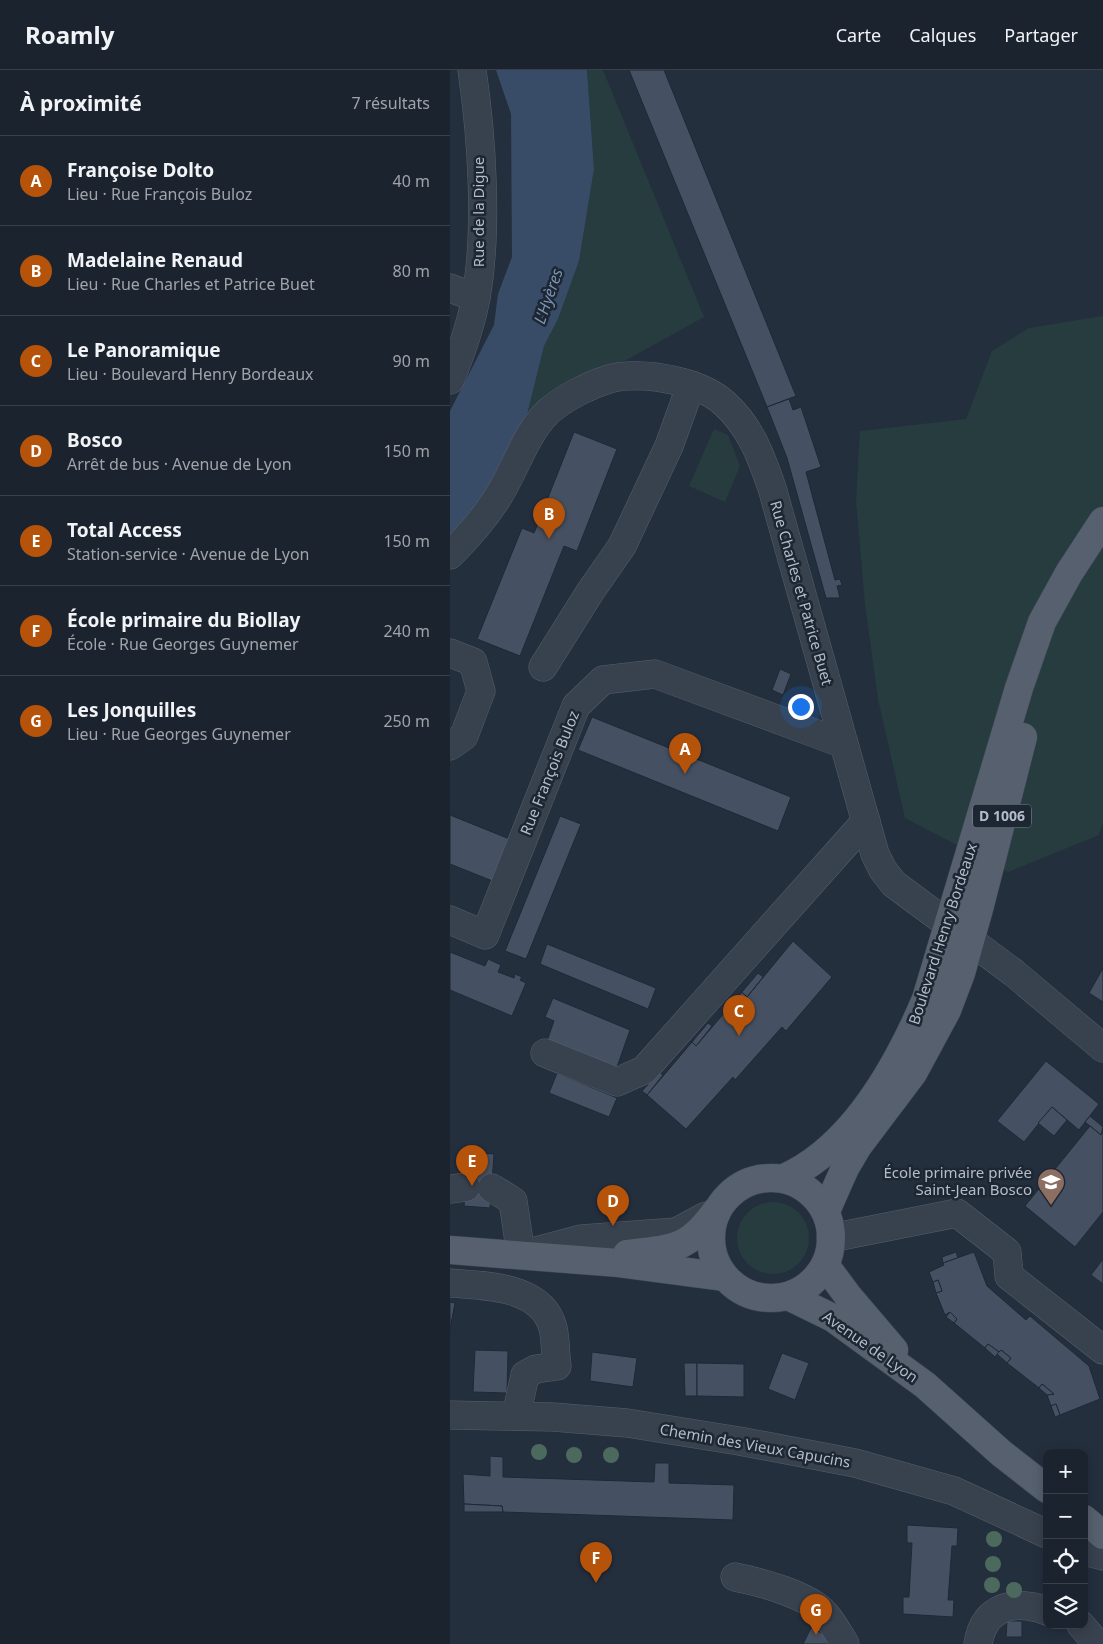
<!DOCTYPE html>
<html lang="fr">
<meta charset="utf-8">
<style>
:root{--surface:#1b232e;--page:#242b36;--text:#f1f3f6;--muted:#a0a4aa;--line:#39404a;--accent:#b45309}
body{margin:0;font-family:"Noto Sans",sans-serif;background:var(--page);color:var(--text)}
.controls{position:absolute;right:15px;bottom:15px;display:grid;overflow:hidden;border-radius:10px;box-shadow:0 2px 12px #0003}
.controls button{width:45px;height:45px;display:grid;place-items:center;padding:0;border:0;border-bottom:1px solid var(--line);background:var(--surface);color:var(--text);font:25px sans-serif}
.you{position:absolute;left:350px;top:636px;width:18px;height:18px;margin:-12px;border:4px solid #fff;border-radius:50%;background:#1a73e8;box-shadow:0 0 0 8px #1a73e833}
.badge{display:grid;place-items:center;width:32px;height:32px;border-radius:50%;background:var(--accent);color:#fff;font-size:16px;font-weight:700}
.pin{position:absolute;translate:-50% -41px;filter:drop-shadow(0 1px 2px #0008)}
.pin::after{content:'';position:absolute;top:26px;width:18px;height:15px;background:inherit;clip-path:polygon(0 0,100% 0,50% 100%)}
.list{margin:0;padding:0;list-style:none}
h2{display:flex;justify-content:space-between;align-items:center;height:65px;margin:0;padding:0 20px;font-size:21px}
h2 small{font-size:16px;font-weight:400;color:var(--muted)}
.list li{display:grid;grid-template-columns:32px 1fr auto;gap:15px;align-items:center;box-sizing:border-box;height:90px;padding:0 20px;border-top:1px solid var(--line)}
.list b{display:block;font-size:19px;white-space:nowrap}
.list p{margin:0;font-size:16px;white-space:nowrap;color:var(--muted)}
.list em{font-size:16px;font-style:normal;color:var(--muted)}
.icon{flex:none;width:28px;height:28px;fill:none;stroke:currentColor;stroke-width:2;stroke-linecap:round;stroke-linejoin:round}
.map{position:relative;flex:none;width:653px;height:1574px;overflow:hidden}
header{display:flex;align-items:center;gap:30px;box-sizing:border-box;height:70px;padding:0 25px;background:var(--surface);border-bottom:1px solid var(--line)}
header strong{font-size:24px}
nav{display:flex;gap:28px;margin-inline-start:auto;font-size:18px}
main{display:flex}
aside{flex:1;background:var(--surface)}
.map>svg:first-child{display:block}
</style>
<header>
<strong>Roamly</strong>
<nav><a>Carte</a><a>Calques</a><a>Partager</a></nav>
</header>
<main>
<aside>
<h2>À proximité<small>7 résultats</small></h2>
<ul class="list">
<li><span class="badge">A</span><div><b>Françoise Dolto</b><p>Lieu · Rue François Buloz</p></div><em>40 m</em></li>
<li><span class="badge">B</span><div><b>Madelaine Renaud</b><p>Lieu · Rue Charles et Patrice Buet</p></div><em>80 m</em></li>
<li><span class="badge">C</span><div><b>Le Panoramique</b><p>Lieu · Boulevard Henry Bordeaux</p></div><em>90 m</em></li>
<li><span class="badge">D</span><div><b>Bosco</b><p>Arrêt de bus · Avenue de Lyon</p></div><em>150 m</em></li>
<li><span class="badge">E</span><div><b>Total Access</b><p>Station-service · Avenue de Lyon</p></div><em>150 m</em></li>
<li><span class="badge">F</span><div><b>École primaire du Biollay</b><p>École · Rue Georges Guynemer</p></div><em>240 m</em></li>
<li><span class="badge">G</span><div><b>Les Jonquilles</b><p>Lieu · Rue Georges Guynemer</p></div><em>250 m</em></li>
</ul>
</aside>
<div class="map">
<svg width="653" height="1574" viewBox="0 0 653 1574">
<rect width="100%" height="100%" fill="#242f3e"/>
<g fill="#263c3f">
<path d="M 137,0 L 153,0 L 254,247 L 77,345 L 94,276 L 108,249 L 129,191 L 144,99 Z"/>
<path d="M 653,246 L 653,754 L 649,765 L 558,802 L 455,748 L 428,629 L 415,534 L 406,430 L 410,361 L 516,349 L 542,281 L 579,258 Z"/>
<path d="M 264,359 L 278,365 L 290,396 L 275,432 L 239,416 Z"/>
<circle cx="323" cy="1168" r="36"/>
</g>
<path fill="#394c67" d="M 46,0 L 137,0 L 144,99 L 129,191 L 108,249 L 94,276 L 77,345 L 48,411 L 0,472 L 0,341 L 44,255 L 48,224 L 62,187 L 61,44 Z"/>
<g fill="#455162" stroke="#1f2835">
<path d="M 179,0 L 214,0 L 346,326 L 317,337 Z"/>
<path d="M 339,329 L 343,340 L 351,337 L 371,397 L 356,402 L 385,510 L 390,509 L 392,515 L 387,516 L 390,528 L 376,528 L 337,388 L 317,337 Z"/>
<path d="M 124,362 L 167,379 L 127,481 L 114,476 L 70,586 L 27,569 L 72,458 L 84,463 Z"/>
<path d="M 330,599 L 341,604 L 333,625 L 322,620 Z"/>
<path d="M 142,647 L 341,727 L 328,761 L 128,680 Z"/>
<path d="M 0,745 L 62,770 L 45,812 L 0,794 Z"/>
<path d="M 110,746 L 131,754 L 76,889 L 55,881 Z"/>
<path d="M 343,871 L 382,907 L 336,961 L 332,957 L 285,1010 L 283,1007 L 236,1059 L 197,1025 L 242,972 L 246,976 L 292,922 L 297,927 Z"/>
<path d="M 97,874 L 206,918 L 198,939 L 90,894 Z"/>
<path d="M 0,882 L 35,896 L 38,889 L 51,895 L 48,902 L 64,908 L 65,904 L 72,907 L 70,910 L 76,913 L 62,946 L 0,920 Z"/>
<path d="M 653,898 L 653,932 L 639,923 Z"/>
<path d="M 308,903 L 313,907 L 297,927 L 292,922 Z"/>
<path d="M 103,928 L 180,960 L 166,1000 L 97,971 L 104,951 L 95,947 Z"/>
<path d="M 258,953 L 262,956 L 246,976 L 242,972 Z"/>
<path d="M 596,991 L 649,1034 L 629,1060 L 602,1037 L 574,1072 L 547,1051 Z"/>
<path d="M 209,1002 L 213,1005 L 197,1025 L 192,1021 Z"/>
<path d="M 107,1003 L 167,1028 L 159,1047 L 99,1023 Z"/>
<path d="M 602,1037 L 617,1050 L 604,1066 L 588,1053 Z"/>
<path d="M 640,1046 L 653,1057 L 651,1065 L 635,1052 Z"/>
<path d="M 640,1056 L 651,1065 L 653,1062 L 653,1142 L 625,1177 L 575,1136 Z"/>
<path d="M 18,1082 L 44,1084 L 40,1138 L 14,1136 Z"/>
<path d="M 506,1182 L 508,1188 L 493,1193 L 492,1187 Z"/>
<path d="M 524,1182 L 537,1216 L 576,1250 L 580,1246 L 639,1296 L 650,1329 L 610,1345 L 606,1334 L 601,1336 L 597,1325 L 604,1324 L 592,1314 L 589,1318 L 557,1293 L 561,1288 L 551,1280 L 549,1282 L 538,1274 L 535,1278 L 504,1253 L 507,1249 L 500,1242 L 495,1245 L 486,1223 L 492,1221 L 488,1210 L 483,1212 L 479,1202 L 494,1195 L 493,1193 Z"/>
<path d="M 653,1189 L 653,1214 L 641,1205 Z"/>
<path d="M 488,1210 L 492,1221 L 486,1223 L 483,1212 Z"/>
<path d="M 0,1232 L 5,1233 L 0,1259 Z"/>
<path d="M 500,1242 L 507,1249 L 504,1253 L 496,1247 Z"/>
<path d="M 538,1274 L 549,1282 L 545,1287 L 535,1278 Z"/>
<path d="M 25,1280 L 58,1281 L 57,1323 L 23,1322 Z"/>
<path d="M 551,1280 L 561,1288 L 557,1293 L 547,1284 Z"/>
<path d="M 142,1282 L 187,1288 L 183,1317 L 140,1311 Z"/>
<path d="M 332,1283 L 359,1293 L 345,1330 L 318,1319 Z"/>
<path d="M 234,1293 L 247,1293 L 247,1326 L 235,1326 Z"/>
<path d="M 247,1293 L 294,1294 L 294,1327 L 247,1326 Z"/>
<path d="M 592,1314 L 604,1324 L 597,1325 L 589,1318 Z"/>
<path d="M 606,1334 L 610,1345 L 605,1347 L 601,1336 Z"/>
<path d="M 40,1386 L 53,1387 L 53,1407 L 204,1412 L 205,1393 L 219,1393 L 219,1413 L 284,1415 L 283,1450 L 53,1442 L 52,1436 L 14,1434 L 13,1404 L 40,1406 Z"/>
<path d="M 14,1434 L 52,1436 L 53,1442 L 14,1442 Z"/>
<path d="M 457,1455 L 508,1458 L 507,1476 L 502,1476 L 498,1530 L 504,1530 L 503,1547 L 453,1544 L 453,1527 L 459,1527 L 462,1473 L 457,1473 Z"/>
<path d="M 557,1551 L 572,1551 L 572,1567 L 556,1567 Z"/>
<path d="M 361,1558 L 388,1571 L 387,1574 L 353,1574 Z"/>
</g>
<g fill="none" stroke-linecap="round" stroke-linejoin="round">
<g stroke="#565f6c" stroke-width="29">
<g id="minor">
<path d="M 0,218 L 26,228"/>
<path d="M 0,310 C 11,283 21,256 26,227 C 38,160 32,68 22,0"/>
<path d="M 0,485 C 17,468 33,450 46,430 C 64,403 72,372 93,347 C 109,329 152,307 177,306 C 206,304 252,313 274,333 C 300,356 311,386 322,418 L 425,784 L 433,800 L 444,814 L 564,903 L 653,978"/>
<path d="M 0,583 L 23,592 L 31,621 L 14,666 L 0,676"/>
<path d="M 93,597 L 140,522 L 172,476 L 219,376 L 241,315"/>
<path d="M 0,850 L 35,865 L 126,636 L 153,610 L 205,604 L 394,674"/>
<path d="M 95,983 L 167,1012 L 194,1000 L 416,751"/>
<path d="M 42,1118 L 63,1131 L 71,1185 L 131,1169 L 226,1162 L 256,1146"/>
<path d="M 0,1119 L 16,1117"/>
<path d="M 381,1168 L 507,1143 L 557,1182 L 559,1206 L 653,1280"/>
<path d="M 0,1213 C 34,1216 92,1215 103,1258 C 106,1270 105,1284 107,1296 L 86,1299 L 75,1305 L 66,1346"/>
<path d="M 0,1345 L 103,1347 L 177,1353 L 289,1371 L 405,1393 L 504,1421 L 597,1464"/>
<path d="M 634,1481 L 653,1486"/>
<path d="M 285,1507 C 310,1512 359,1525 375,1544 C 383,1553 389,1564 395,1574"/>
<path d="M 631,1555 L 647,1574"/>
<path d="M 528,1574 C 534,1536 564,1529 597,1541"/>
</g>
</g>
<g stroke="#414a57" stroke-width="29">
<g id="major">
<circle cx="321" cy="1168" r="60"/>
<path d="M 334,1108 C 402,1078 448,995 476,929 L 569,618 L 592,552 L 619,503 L 653,451"/>
<path d="M 376,1141 L 395,1098 L 408,1076 L 463,1003 L 497,940 L 511,903 L 529,839 L 573,667"/>
<path d="M 0,1180 L 169,1193 L 275,1207"/>
<path d="M 177,1184 C 223,1178 237,1181 266,1141"/>
<path d="M 375,1195 L 398,1226 L 444,1280"/>
<path d="M 338,1226 L 383,1248 L 475,1315 L 551,1383 L 597,1419"/>
<path d="M 634,1449 L 653,1465"/>
</g>
</g>
<use href="#minor" stroke="#38414e" stroke-width="28"/>
<use href="#major" stroke="#56606e" stroke-width="28"/>
</g>
<g fill="#4b6a5d">
<circle cx="89" cy="1382" r="8"/>
<circle cx="124" cy="1385" r="8"/>
<circle cx="161" cy="1385" r="8"/>
<circle cx="544" cy="1469" r="8"/>
<circle cx="543" cy="1494" r="8"/>
<circle cx="542" cy="1515" r="8"/>
<circle cx="564" cy="1520" r="8"/>
</g>
<defs>
<g id="school-pin" transform="scale(1.4375)"><path d="M0 17L-7.5 6A9.5 9.5 0 1 1 7.5 6Z" fill="#8d6e63" stroke="#1d2633"/><path d="M0-5L7-2L0 1L-7-2ZM-4 1L0 2.5L4 1V4Q0 6-4 4Z" fill="#fff"/></g>
</defs>
<g fill-rule="evenodd">
<use href="#school-pin" x="601" y="1112"/>
</g>
<g text-anchor="middle" stroke-width="5" stroke-linejoin="round" paint-order="stroke">
<rect fill="#1d2633" stroke="#878f9c" stroke-width="1" x="523" y="734.5" width="58" height="23" rx="4"/>
<g font-size="14" font-weight="bold" fill="#b4bcc9">
<text x="552" y="751">D 1006</text>
</g>
<g font-size="15" fill="#b4bcc9" stroke="#1d2633">
<text transform="translate(29 142) rotate(-90)" y="5">Rue de la Digue</text>
<text transform="translate(351 523) rotate(74)" y="5">Rue Charles et Patrice Buet</text>
<text transform="translate(100 703) rotate(-68)" y="5">Rue François Buloz</text>
<text transform="translate(493 864) rotate(-72)" y="5">Boulevard Henry Bordeaux</text>
<text transform="translate(420 1277) rotate(35)" y="5">Avenue de Lyon</text>
<text transform="translate(305 1376) rotate(10)" y="5">Chemin des Vieux Capucins</text>
</g>
<g font-size="15" fill="#b4bcc9" stroke="#1d2633" text-anchor="end">
<text x="582" y="1108">École primaire privée<tspan x="582" dy="17">Saint-Jean Bosco</tspan></text>
</g>
<g font-size="16" font-style="italic" fill="#7c92b1" stroke="#1d2633">
<text transform="translate(98 226) rotate(-71)" y="6">L'Hyères</text>
</g>
</g>
</svg>
<div class="controls">
<button>+</button>
<button>−</button>
<button><svg class="icon" aria-label="locate" viewBox="0 0 24 24"><circle cx="12" cy="12" r="6"/><path d="M12 2v4M12 18v4M2 12h4M18 12h4"/></svg></button>
<button><svg class="icon" aria-label="layers" viewBox="0 0 24 24"><path d="M12 4l9 5-9 5-9-5zM3 14l9 5 9-5"/></svg></button>
</div>
<div class="you"></div>
<div class="pin badge" style="left:235px;top:704px">A</div>
<div class="pin badge" style="left:99px;top:469px">B</div>
<div class="pin badge" style="left:289px;top:966px">C</div>
<div class="pin badge" style="left:163px;top:1156px">D</div>
<div class="pin badge" style="left:22px;top:1116px">E</div>
<div class="pin badge" style="left:146px;top:1513px">F</div>
<div class="pin badge" style="left:366px;top:1565px">G</div>
</div>
</main>
